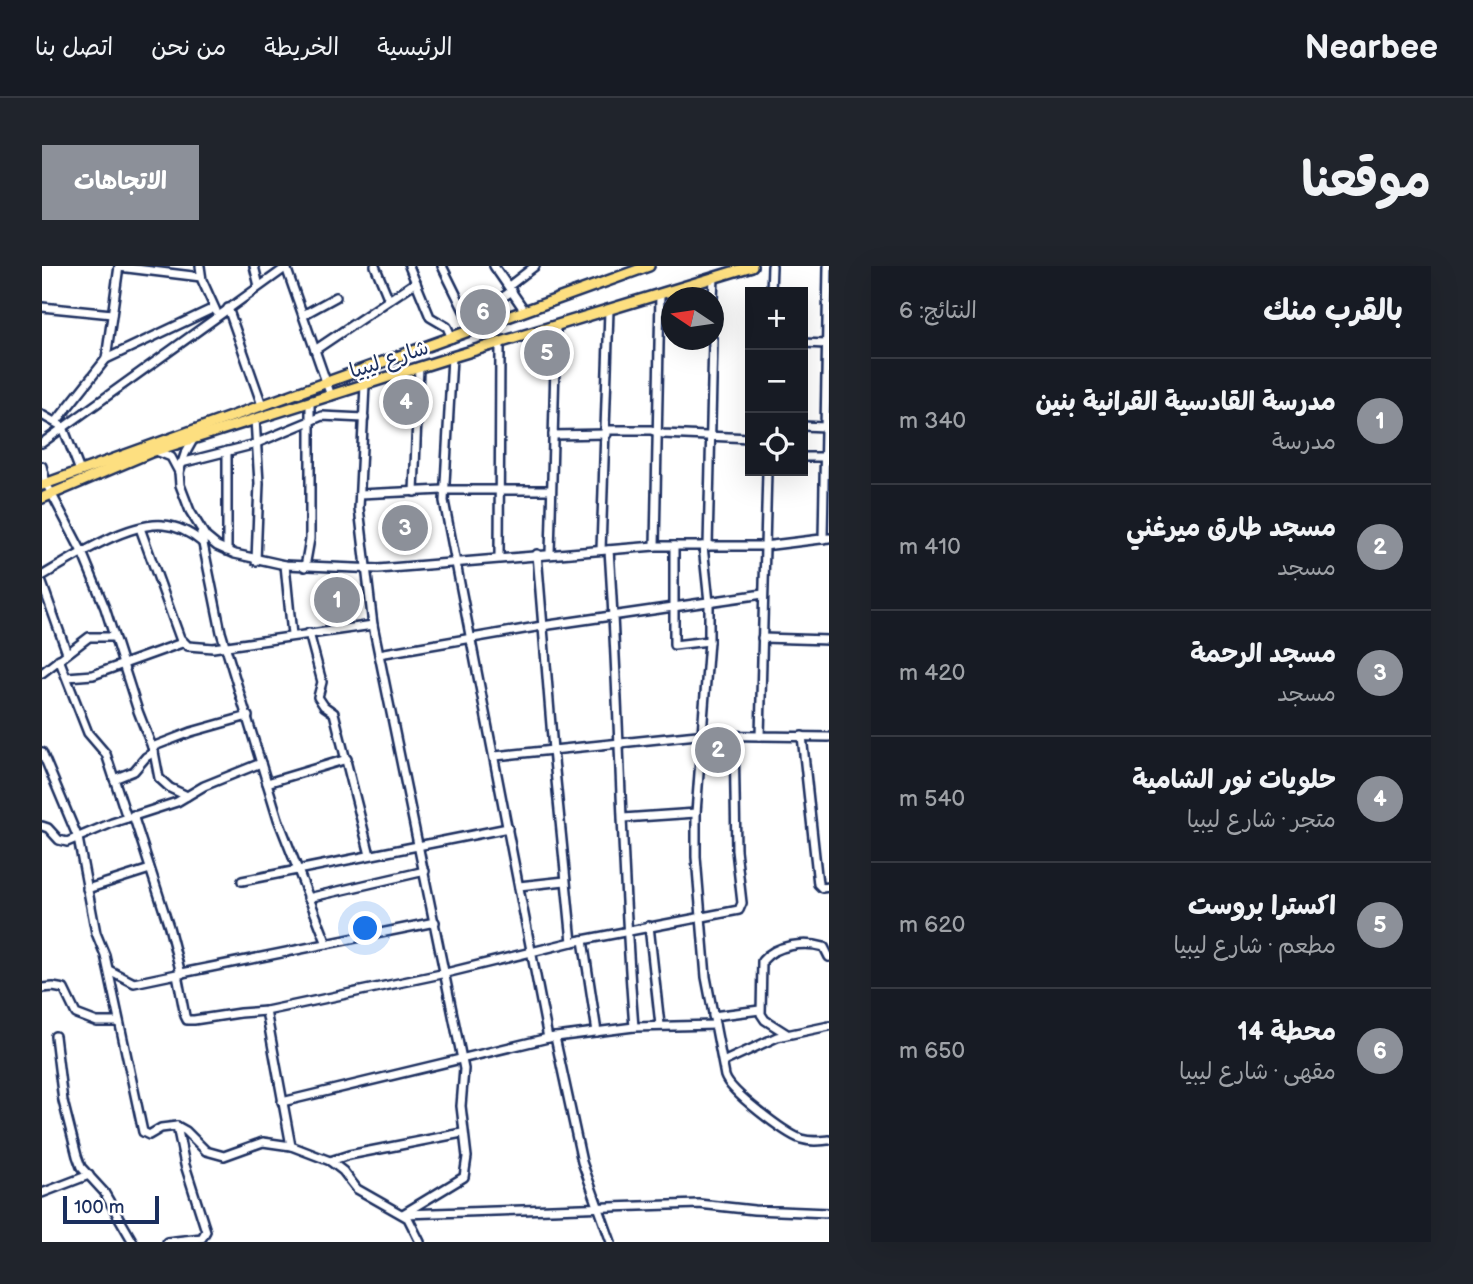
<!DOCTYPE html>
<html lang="ar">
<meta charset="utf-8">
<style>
:root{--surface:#171b24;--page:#20242c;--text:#f1f3f6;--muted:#9ea1a6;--line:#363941;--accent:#8c9099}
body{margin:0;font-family:"Balsamiq Sans","Playpen Sans Arabic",sans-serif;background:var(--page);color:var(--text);direction:rtl}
.controls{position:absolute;right:21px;top:21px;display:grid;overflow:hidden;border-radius:0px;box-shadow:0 7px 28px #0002}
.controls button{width:63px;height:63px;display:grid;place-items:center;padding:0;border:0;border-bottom:2px solid var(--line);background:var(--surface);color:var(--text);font:35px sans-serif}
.compass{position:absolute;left:619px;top:21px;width:63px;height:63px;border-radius:50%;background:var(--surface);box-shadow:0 7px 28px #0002;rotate:283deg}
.scale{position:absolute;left:21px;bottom:18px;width:96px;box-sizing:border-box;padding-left:7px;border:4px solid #1b2f5e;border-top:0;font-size:19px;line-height:24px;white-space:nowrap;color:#1b2f5e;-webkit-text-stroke:5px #fff;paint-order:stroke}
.you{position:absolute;left:324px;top:663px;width:24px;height:24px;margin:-18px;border:5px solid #fff;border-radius:50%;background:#1a73e8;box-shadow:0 0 0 10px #1a73e833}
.badge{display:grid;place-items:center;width:46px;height:46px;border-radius:50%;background:var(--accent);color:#fff;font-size:23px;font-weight:700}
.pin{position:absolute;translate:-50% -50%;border:4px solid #fff;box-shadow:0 2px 7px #0006}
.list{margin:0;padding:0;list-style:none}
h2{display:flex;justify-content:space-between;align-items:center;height:91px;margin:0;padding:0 28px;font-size:30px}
h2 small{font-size:23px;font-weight:400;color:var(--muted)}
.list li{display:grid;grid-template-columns:46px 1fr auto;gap:21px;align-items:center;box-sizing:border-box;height:126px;padding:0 28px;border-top:2px solid var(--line)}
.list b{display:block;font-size:26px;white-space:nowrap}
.list p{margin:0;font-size:23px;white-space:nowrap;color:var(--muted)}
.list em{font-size:23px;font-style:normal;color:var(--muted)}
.icon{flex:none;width:38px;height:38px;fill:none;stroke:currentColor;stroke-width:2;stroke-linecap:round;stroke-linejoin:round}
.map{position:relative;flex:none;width:787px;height:976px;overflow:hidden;direction:ltr;border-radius:0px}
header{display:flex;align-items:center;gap:42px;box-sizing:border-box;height:98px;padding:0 35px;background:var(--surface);border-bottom:2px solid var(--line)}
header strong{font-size:33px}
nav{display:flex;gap:38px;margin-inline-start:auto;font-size:24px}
.intro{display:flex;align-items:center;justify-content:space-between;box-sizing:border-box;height:168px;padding:0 42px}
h1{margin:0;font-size:49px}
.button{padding:18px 32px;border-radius:0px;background:var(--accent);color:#fff;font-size:24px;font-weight:700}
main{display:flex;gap:42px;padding:0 42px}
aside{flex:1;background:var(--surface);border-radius:0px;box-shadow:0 7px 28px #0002}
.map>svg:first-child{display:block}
</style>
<header>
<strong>Nearbee</strong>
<nav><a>الرئيسية</a><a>الخريطة</a><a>من نحن</a><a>اتصل بنا</a></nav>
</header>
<div class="intro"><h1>موقعنا</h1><a class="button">الاتجاهات</a></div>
<main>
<aside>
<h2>بالقرب منك<small>النتائج: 6</small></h2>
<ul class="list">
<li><span class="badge">1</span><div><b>مدرسة القادسية القرانية بنين</b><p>مدرسة</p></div><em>340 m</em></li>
<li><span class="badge">2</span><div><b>مسجد طارق ميرغني</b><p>مسجد</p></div><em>410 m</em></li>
<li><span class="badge">3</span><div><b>مسجد الرحمة</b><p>مسجد</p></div><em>420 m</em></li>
<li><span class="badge">4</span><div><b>حلويات نور الشامية</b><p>متجر · شارع ليبيا</p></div><em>540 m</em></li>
<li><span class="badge">5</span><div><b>اكسترا بروست</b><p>مطعم · شارع ليبيا</p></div><em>620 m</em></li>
<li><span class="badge">6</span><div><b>محطة 14</b><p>مقهى · شارع ليبيا</p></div><em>650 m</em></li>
</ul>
</aside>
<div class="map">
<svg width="787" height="976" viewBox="0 0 787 976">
<rect width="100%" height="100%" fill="#fff"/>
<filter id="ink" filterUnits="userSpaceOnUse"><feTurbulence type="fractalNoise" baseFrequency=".0143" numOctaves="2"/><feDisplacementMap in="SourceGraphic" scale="14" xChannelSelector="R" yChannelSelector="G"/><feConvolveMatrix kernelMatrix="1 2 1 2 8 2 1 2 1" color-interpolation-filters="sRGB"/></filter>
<g filter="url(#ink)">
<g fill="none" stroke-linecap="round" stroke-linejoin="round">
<g stroke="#1b2f5e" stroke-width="12">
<g id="minor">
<path d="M 158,0 L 160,14 L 174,45"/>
<path d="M 212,0 L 217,20"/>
<path d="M 333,0 L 347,34"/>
<path d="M 367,0 L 388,51 L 405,61 L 410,72"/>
<path d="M 400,0 L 432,65"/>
<path d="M 452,0 L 483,45"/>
<path d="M 77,1 L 159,11"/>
<path d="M 244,1 L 289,130"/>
<path d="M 467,20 L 493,0"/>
<path d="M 729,26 L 730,0"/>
<path d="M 671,33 L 672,12"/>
<path d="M 0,41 L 70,48"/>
<path d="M 186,42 L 220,139"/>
<path d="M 261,49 L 294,31"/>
<path d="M 424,50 L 449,39 L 470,25"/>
<path d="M 761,77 L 784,78"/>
<path d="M 273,84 L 374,16"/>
<path d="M 410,91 L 402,235 L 506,772"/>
<path d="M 64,93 L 172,42"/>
<path d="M 323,119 L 317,242 L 331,359 L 422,803 L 419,840 L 425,891 L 422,911 L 361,948"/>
<path d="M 0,149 L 21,161 L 38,205"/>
<path d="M 213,153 L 217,217 L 214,295"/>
<path d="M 14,156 L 64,93 L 77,0"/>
<path d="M 761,160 L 783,161"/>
<path d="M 565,164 L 609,164 L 621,168 L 708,172"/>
<path d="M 511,169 L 565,168"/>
<path d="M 0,177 L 246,0"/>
<path d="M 114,185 L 129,191 L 137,206 L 143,188 L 152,172"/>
<path d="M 761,191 L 784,191"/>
<path d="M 139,197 L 210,179 L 280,150 L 322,152"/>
<path d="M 0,200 L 4,217 L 40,286 L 63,342 L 96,445 L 112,486 L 117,512 L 128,522 L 145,530"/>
<path d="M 725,205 L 718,470 L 787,471"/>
<path d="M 137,206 L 138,219 L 148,245 L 164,271 L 175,280 L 193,288 L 243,299 L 336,303 L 613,280 L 722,280 L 787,272"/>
<path d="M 372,226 L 377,101"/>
<path d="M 318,228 L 401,224 L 508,224"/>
<path d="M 98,262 L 138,372 L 146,380 L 171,382 L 331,359"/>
<path d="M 159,268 L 179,366 L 236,553 L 285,678"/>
<path d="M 781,273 L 786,0"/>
<path d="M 613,280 L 618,28"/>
<path d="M 632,280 L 632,379 L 667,375"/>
<path d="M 661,280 L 667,336 L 667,375 L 654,547 L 654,591 L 664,711 L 683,810 C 688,826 743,867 759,873 C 769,876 777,875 787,874"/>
<path d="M 666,280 L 671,74"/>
<path d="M 559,284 L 567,44"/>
<path d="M 567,284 C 578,443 579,602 592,761"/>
<path d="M 185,285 L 185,185"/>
<path d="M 495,288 L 511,484 L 530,676"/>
<path d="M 508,288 L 514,61"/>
<path d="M 457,292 L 458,76"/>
<path d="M 243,299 L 250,369"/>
<path d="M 263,301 L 268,273 L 268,136"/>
<path d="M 0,310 C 30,292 86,256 121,259 C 137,260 149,267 161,277"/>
<path d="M 0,317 L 25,387"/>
<path d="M 267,367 L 280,416 L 276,431 L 282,440 L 292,447 L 328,589"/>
<path d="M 720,372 L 787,374"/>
<path d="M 337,388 L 500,360 L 721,328"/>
<path d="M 17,393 L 46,467 L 64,488 L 85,552"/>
<path d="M 0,407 L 47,371 L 72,371"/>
<path d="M 25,411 L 51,409 L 140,377"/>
<path d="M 760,470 L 776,618 L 780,622 L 787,621"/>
<path d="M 110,481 L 149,466 L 206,450"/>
<path d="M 0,486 L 36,572 L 54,667 L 63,689 L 101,866 L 107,869 L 119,862 L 135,860 L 144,865 L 164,885 L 182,890 L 221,876 L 249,880"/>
<path d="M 453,490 L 655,469 L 718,470"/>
<path d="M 72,513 L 92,505 L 104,491 L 112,486"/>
<path d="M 225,517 L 305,493"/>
<path d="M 91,549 L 127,661 L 139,708"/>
<path d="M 581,552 L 654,547"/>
<path d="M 0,560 L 6,562 L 17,574 L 25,576 L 70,557 L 135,536 L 162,520 L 219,497"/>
<path d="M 200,615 L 466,562"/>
<path d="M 477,620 L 523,615"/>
<path d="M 45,623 L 108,603"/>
<path d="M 266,632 L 383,605"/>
<path d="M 607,660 L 618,759"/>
<path d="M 541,674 L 555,766"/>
<path d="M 67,704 L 92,717 L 135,708 L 143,750 L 145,754 L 152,754 L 198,747 L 224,745 L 404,707 L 530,676 L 697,644 L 700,637 L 694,584 L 692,470"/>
<path d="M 135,708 L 393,656"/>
<path d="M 0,722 L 11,721 L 22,723 L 34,748 L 55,756 L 77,756"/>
<path d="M 224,745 L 249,880 L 288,895 L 301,905 L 315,923 L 366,952 L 378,976"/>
<path d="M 671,750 L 718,744"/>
<path d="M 745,768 L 723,754 L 719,748 L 720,695 C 733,679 762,675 782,681 L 787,691"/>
<path d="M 13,770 L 21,835 L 35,890 L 39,901 L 62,926 L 91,976"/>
<path d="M 513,771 L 540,896 L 569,976"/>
<path d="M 681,796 L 735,771 L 787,760"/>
<path d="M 240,836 L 506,772 L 592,761 L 673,759"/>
<path d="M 288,895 L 307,889 L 420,867"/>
<path d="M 0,927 L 47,909"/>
<path d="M 362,948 L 657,938 L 712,944 L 787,947"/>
<path d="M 125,976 L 160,972 L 164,965 L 143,899 L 135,860"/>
</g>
</g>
<g stroke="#1b2f5e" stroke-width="14">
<g id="major">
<path d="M 0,219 L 607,0"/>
<path d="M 0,232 L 109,186 L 410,91 L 710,0"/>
</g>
</g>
<use href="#minor" stroke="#fff" stroke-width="7"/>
<use href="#major" stroke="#fddf80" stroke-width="9"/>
</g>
</g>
<g text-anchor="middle" stroke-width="5" stroke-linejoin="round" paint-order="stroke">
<g font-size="21" fill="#1b2f5e" stroke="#fff">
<text transform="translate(347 93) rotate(-18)" y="7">شارع ليبيا</text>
</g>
</g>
</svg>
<div class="controls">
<button>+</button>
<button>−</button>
<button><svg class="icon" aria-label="locate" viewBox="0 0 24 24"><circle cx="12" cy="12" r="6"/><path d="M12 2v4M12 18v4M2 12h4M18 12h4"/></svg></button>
</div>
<svg class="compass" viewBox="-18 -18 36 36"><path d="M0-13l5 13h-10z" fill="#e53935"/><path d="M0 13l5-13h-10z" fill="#9ea1a6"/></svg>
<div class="scale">100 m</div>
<div class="you"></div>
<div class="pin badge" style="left:295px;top:334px">1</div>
<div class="pin badge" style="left:676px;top:484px">2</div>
<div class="pin badge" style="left:363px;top:262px">3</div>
<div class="pin badge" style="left:364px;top:136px">4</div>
<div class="pin badge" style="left:505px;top:87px">5</div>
<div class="pin badge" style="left:441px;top:46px">6</div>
</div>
</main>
